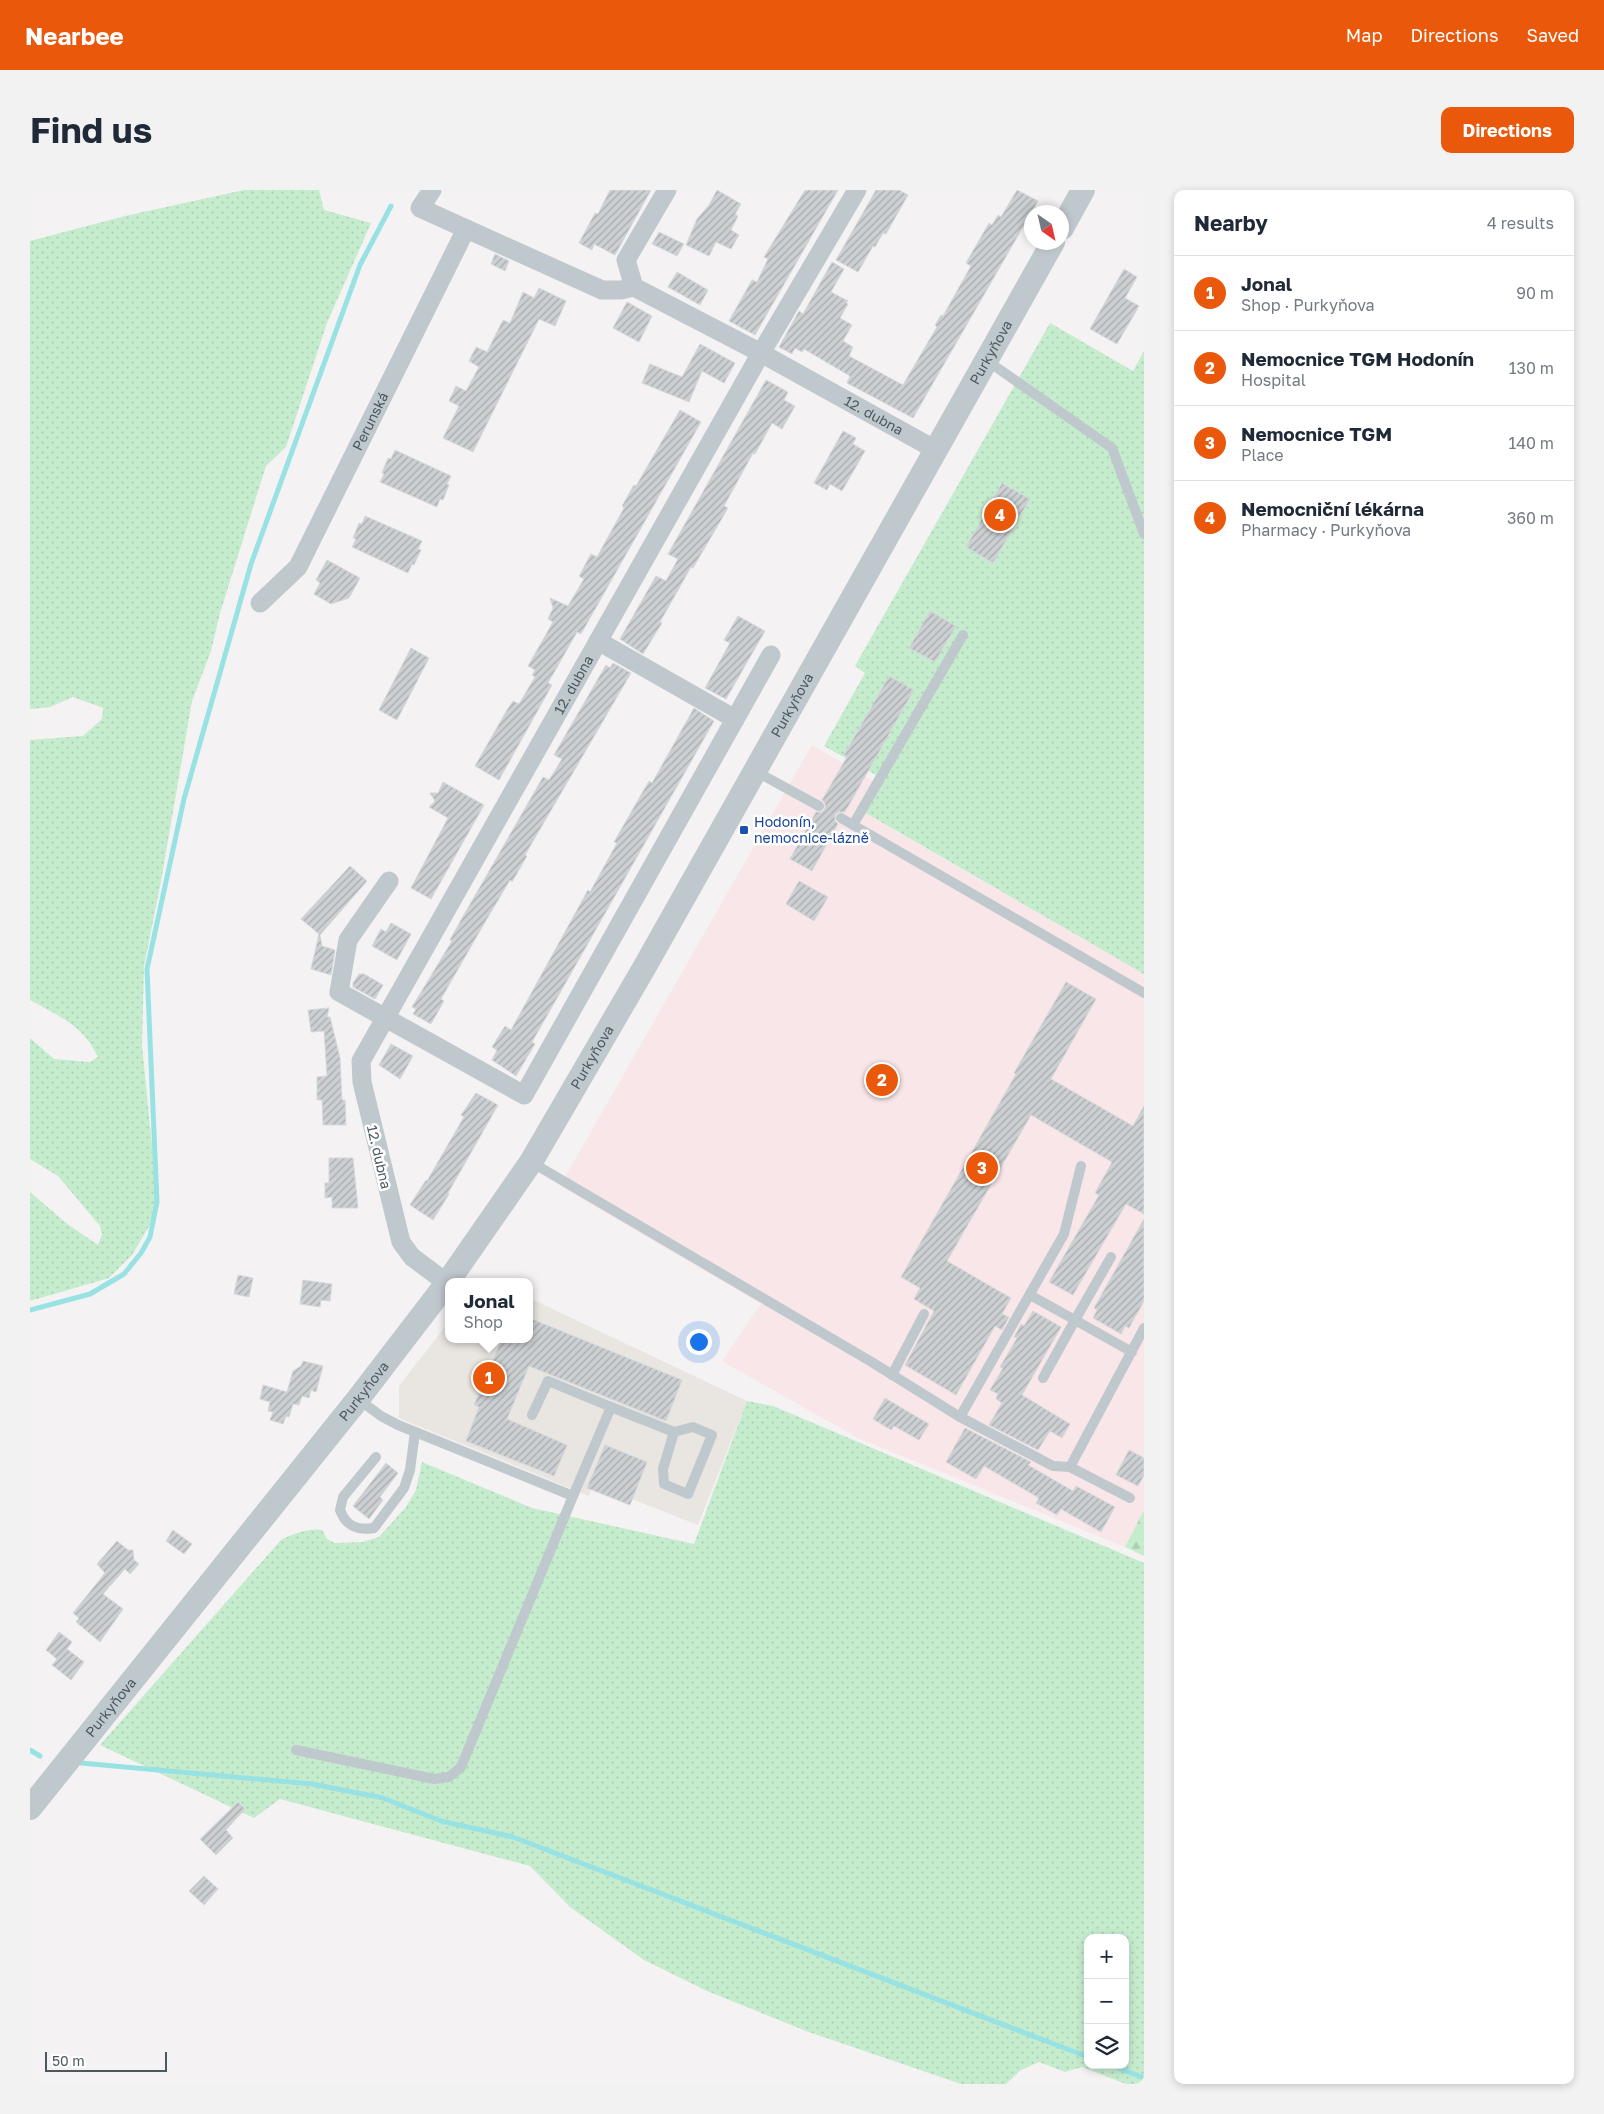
<!DOCTYPE html>
<meta charset="utf-8">
<style>
:root{--surface:#fff;--page:#f2f2f3;--text:#1f2937;--muted:#747a83;--line:#e0e1e3;--accent:#ea580c}
body{margin:0;font-family:"Golos Text",sans-serif;background:var(--page);color:var(--text)}
.controls{position:absolute;right:15px;bottom:15px;display:grid;overflow:hidden;border-radius:10px;box-shadow:0 2px 8px #0003}
.controls button{width:45px;height:45px;display:grid;place-items:center;padding:0;border:0;border-bottom:1px solid var(--line);background:var(--surface);color:var(--text);font:25px sans-serif}
.compass{position:absolute;left:994px;top:15px;width:45px;height:45px;border-radius:50%;background:var(--surface);box-shadow:0 2px 8px #0003;rotate:146deg}
.scale{position:absolute;left:15px;bottom:12px;width:122px;box-sizing:border-box;padding-left:5px;border:2px solid #4b585d;border-top:0;font-size:14px;line-height:18px;white-space:nowrap;color:#4b585d;-webkit-text-stroke:4px #fff;paint-order:stroke}
.you{position:absolute;left:668px;top:1151px;width:18px;height:18px;margin:-12px;border:4px solid #fff;border-radius:50%;background:#1a73e8;box-shadow:0 0 0 8px #1a73e833}
.badge{display:grid;place-items:center;width:32px;height:32px;border-radius:50%;background:var(--accent);color:#fff;font-size:16px;font-weight:700}
.pin{position:absolute;translate:-50% -50%;border:2px solid #fff;box-shadow:0 1px 5px #0006}
.popup{position:absolute;left:415px;top:1088px;width:88px;height:65px;box-sizing:border-box;display:grid;place-content:center;border-radius:10px;background:var(--surface);filter:drop-shadow(0 1px 4px #0005);font-size:16px;white-space:nowrap;color:var(--muted)}
.popup b{font-size:19px;color:var(--text)}
.popup::after{content:'';position:absolute;left:50%;top:100%;margin-left:-10px;border:10px solid transparent;border-top-color:var(--surface)}
.list{margin:0;padding:0;list-style:none}
h2{display:flex;justify-content:space-between;align-items:center;height:65px;margin:0;padding:0 20px;font-size:21px}
h2 small{font-size:16px;font-weight:400;color:var(--muted)}
.list li{display:grid;grid-template-columns:32px 1fr auto;gap:15px;align-items:center;box-sizing:border-box;height:75px;padding:0 20px;border-top:1px solid var(--line)}
.list b{display:block;font-size:19px;white-space:nowrap}
.list p{margin:0;font-size:16px;white-space:nowrap;color:var(--muted)}
.list em{font-size:16px;font-style:normal;color:var(--muted)}
.icon{flex:none;width:28px;height:28px;fill:none;stroke:currentColor;stroke-width:2;stroke-linecap:round;stroke-linejoin:round}
.map{position:relative;flex:none;width:1114px;height:1894px;overflow:hidden;border-radius:10px}
header{display:flex;align-items:center;gap:30px;box-sizing:border-box;height:70px;padding:0 25px;background:var(--accent);color:#fff}
header strong{font-size:24px}
nav{display:flex;gap:28px;margin-inline-start:auto;font-size:18px}
.intro{display:flex;align-items:center;justify-content:space-between;box-sizing:border-box;height:120px;padding:0 30px}
h1{margin:0;font-size:35px}
.button{padding:12px 22px;border-radius:10px;background:var(--accent);color:#fff;font-size:18px;font-weight:700}
main{display:flex;gap:30px;padding:0 30px}
aside{flex:1;background:var(--surface);border-radius:10px;box-shadow:0 2px 8px #0003}
.map>svg:first-child{display:block}
</style>
<header>
<strong>Nearbee</strong>
<nav><a>Map</a><a>Directions</a><a>Saved</a></nav>
</header>
<div class="intro"><h1>Find us</h1><a class="button">Directions</a></div>
<main>
<div class="map">
<svg width="1114" height="1894" viewBox="0 0 1114 1894">
<defs>
<pattern id="grass-dots" width="8" height="8" patternUnits="userSpaceOnUse" patternTransform="scale(1.25)"><rect width="8" height="8" fill="#c6ecce"/><path d="M2 2h.1M6 6h.1" fill="none" stroke="#acccb3" stroke-width="1.8" stroke-linecap="round"/></pattern>
<pattern id="forest-firs" width="22" height="20" patternUnits="userSpaceOnUse" patternTransform="scale(1.25)"><rect width="22" height="20" fill="#c6ecce"/><path d="M5 1l3.5 6h-7zM16 11l3.5 6h-7z" fill="#acccb3"/></pattern>
<pattern id="building-hatch" width="6" height="6" patternUnits="userSpaceOnUse" patternTransform="scale(1.25)"><rect width="6" height="6" fill="#ccd0d3"/><path d="M-1 1l2-2M0 6l6-6M5 7l2-2" fill="none" stroke="#a8acae"/></pattern>
</defs>
<rect width="100%" height="100%" fill="#f4f2f2"/>
<path fill="#e9e5e0" d="M 499,1108 L 717,1211 L 668,1335 L 602,1309 L 561,1299 L 559,1306 L 369,1228 L 369,1196 L 419,1132 L 419,1149 L 499,1149 Z"/>
<path fill="#f9e6e8" d="M 782,555 L 877,611 L 862,639 L 1114,784 L 1114,1320 L 1095,1357 L 828,1248 L 692,1171 L 731,1114 L 530,996 Z"/>
<g fill="url(#grass-dots)" fill-rule="evenodd">
<path d="M 214,0 L 289,0 L 294,20 L 341,33 L 297,133 L 256,257 L 236,276 L 190,423 L 181,461 L 162,511 L 131,691 L 114,776 L 112,855 L 127,1007 L 121,1033 L 102,1065 L 79,1088 L 0,1111 L 0,1002 L 36,1033 L 68,1055 L 72,1044 L 70,1036 L 28,986 L 0,969 L 0,848 L 24,869 L 60,872 L 68,867 C 53,835 30,827 0,810 L 0,550 L 53,546 L 72,529 L 73,518 L 43,507 L 20,517 L 0,519 L 0,51 L 95,26 Z"/>
<path d="M 1020,133 L 1103,181 L 1114,161 L 1114,784 L 827,618 L 846,585 L 794,556 L 835,483 L 825,476 Z"/>
<path d="M 717,1211 L 743,1216 L 1114,1373 L 1114,1894 L 1096,1894 L 1052,1877 L 1035,1882 L 1009,1872 L 991,1880 L 976,1894 L 931,1894 L 776,1841 L 677,1801 L 614,1770 L 540,1717 L 500,1676 L 250,1609 L 224,1628 L 70,1555 L 251,1350 C 263,1344 278,1338 292,1340 L 297,1349 L 305,1353 L 333,1352 L 349,1347 L 376,1317 L 386,1300 L 392,1272 L 502,1318 L 664,1354 ZM 1058,1748 L 1095,1748 L 1095,1875 L 1058,1875 Z"/>
</g>
<path fill="url(#forest-firs)" d="M 1114,1320 L 1114,1366 L 1095,1357 Z"/>
<g fill="none" stroke-linecap="round" stroke-linejoin="round">
<g stroke="#98e2e4" stroke-width="5">
<path d="M 0,1120 L 60,1104 L 94,1084 L 111,1063 L 120,1047 L 127,1012 L 117,779 L 154,609 L 221,374 L 330,75 L 361,16"/>
<path d="M 0,1560 L 10,1566"/>
<path d="M 51,1573 L 282,1594 L 353,1608 L 411,1631 L 483,1647 L 1058,1867"/>
<path d="M 1081,1875 L 1114,1888"/>
</g>
</g>
<g fill="url(#building-hatch)" stroke="#d6d9dc">
<path d="M 580,0 L 621,0 L 585,65 L 564,54 L 562,60 L 549,53 L 565,23 L 568,24 Z"/>
<path d="M 687,0 L 711,14 L 705,24 L 708,26 L 701,40 L 709,45 L 701,59 L 686,52 L 679,66 L 656,55 L 667,29 L 679,15 Z"/>
<path d="M 775,0 L 808,0 L 725,145 L 699,131 L 722,90 L 727,92 L 738,69 L 734,67 Z"/>
<path d="M 846,0 L 869,0 L 878,5 L 856,44 L 853,43 L 845,57 L 843,56 L 828,82 L 806,70 Z"/>
<path d="M 987,0 L 1008,11 L 883,228 L 817,193 L 820,186 L 774,159 L 772,162 L 765,158 L 762,164 L 749,157 L 769,121 L 773,124 L 802,72 L 814,79 L 801,102 L 818,111 L 816,113 L 818,114 L 810,128 L 822,135 L 813,151 L 823,157 L 819,166 L 873,195 L 907,137 L 905,135 L 911,125 L 913,126 L 941,76 L 936,73 L 959,33 L 962,35 L 968,25 L 971,27 Z"/>
<path d="M 629,42 L 654,54 L 647,66 L 622,54 Z"/>
<path d="M 465,64 L 479,71 L 475,81 L 461,74 Z"/>
<path d="M 1094,79 L 1107,87 L 1095,108 L 1109,116 L 1087,154 L 1060,139 Z"/>
<path d="M 647,82 L 678,100 L 670,115 L 638,97 Z"/>
<path d="M 509,98 L 536,111 L 525,136 L 509,129 L 443,262 L 413,248 L 429,216 L 419,211 L 426,196 L 436,201 L 449,177 L 439,171 L 446,157 L 457,162 L 473,130 L 480,133 L 493,102 L 504,108 Z"/>
<path d="M 597,112 L 622,126 L 609,152 L 583,138 Z"/>
<path d="M 670,154 L 705,173 L 694,193 L 672,181 L 659,212 L 612,193 L 620,174 L 652,187 Z"/>
<path d="M 736,190 L 758,202 L 754,210 L 765,216 L 752,239 L 742,233 L 725,264 L 723,263 L 694,316 L 698,318 L 663,378 L 661,377 L 630,432 L 632,433 L 613,464 L 590,449 L 626,386 L 636,391 L 648,369 L 638,364 Z"/>
<path d="M 650,220 L 671,232 L 551,444 L 547,442 L 518,493 L 522,495 L 469,590 L 445,576 L 477,520 L 483,511 L 489,514 L 505,487 L 502,485 L 505,480 L 498,476 L 523,432 L 518,429 L 523,418 L 520,408 L 538,416 L 554,389 L 549,386 L 561,364 L 567,367 L 594,318 L 592,316 L 604,295 L 606,296 Z"/>
<path d="M 813,241 L 826,248 L 823,254 L 835,261 L 812,301 L 800,294 L 797,300 L 784,293 Z"/>
<path d="M 365,260 L 421,286 L 417,294 L 419,295 L 413,310 L 410,309 L 407,317 L 350,292 L 354,284 L 352,283 L 358,268 L 361,269 Z"/>
<path d="M 972,293 L 1000,309 L 963,373 L 936,357 Z"/>
<path d="M 335,326 L 392,351 L 388,359 L 391,360 L 384,375 L 382,374 L 378,383 L 322,357 L 326,349 L 323,348 L 329,333 L 332,334 Z"/>
<path d="M 297,370 L 330,388 L 319,408 L 301,414 L 284,404 L 290,393 L 286,390 Z"/>
<path d="M 900,421 L 926,436 L 905,472 L 879,458 Z"/>
<path d="M 708,426 L 735,441 L 696,509 L 675,498 L 700,453 L 694,450 Z"/>
<path d="M 381,458 L 399,468 L 367,530 L 349,520 Z"/>
<path d="M 583,473 L 601,483 L 495,665 L 497,666 L 482,692 L 480,690 L 451,739 L 411,809 L 414,811 L 401,834 L 383,824 L 386,819 L 382,817 L 422,751 L 420,750 L 431,730 L 513,587 L 519,590 L 532,569 L 524,565 L 576,475 L 580,478 Z"/>
<path d="M 859,486 L 884,500 L 815,622 L 808,622 L 805,625 L 805,631 L 808,634 L 782,681 L 760,669 L 786,622 L 792,622 L 795,619 L 795,613 L 792,610 L 817,567 L 814,565 Z"/>
<path d="M 664,518 L 684,531 L 518,824 L 502,852 L 505,854 L 486,886 L 462,870 L 467,860 L 462,857 L 475,836 L 481,840 L 558,700 L 560,702 L 587,653 L 584,652 L 619,591 L 622,593 Z"/>
<path d="M 413,592 L 454,615 L 401,709 L 381,698 L 418,628 L 399,617 L 405,611 L 400,603 L 408,603 Z"/>
<path d="M 320,676 L 337,691 L 290,745 L 292,756 L 305,760 L 301,785 L 281,779 L 289,744 L 271,729 Z"/>
<path d="M 769,691 L 798,707 L 784,731 L 756,714 Z"/>
<path d="M 361,733 L 381,744 L 367,770 L 342,756 L 351,739 L 356,742 Z"/>
<path d="M 329,784 L 334,784 L 353,795 L 345,809 L 323,797 L 323,793 Z"/>
<path d="M 1036,792 L 1066,809 L 1021,889 L 1103,936 L 1114,916 L 1114,1024 L 1096,1014 L 1043,1105 L 1019,1092 L 1069,1005 L 1065,1003 L 1082,972 L 1001,925 L 917,1071 L 981,1108 L 972,1124 L 979,1127 L 972,1140 L 965,1136 L 926,1205 L 875,1175 L 904,1121 L 884,1109 L 890,1098 L 871,1087 L 986,884 L 984,883 Z"/>
<path d="M 299,818 L 297,827 L 300,827 L 310,868 L 312,910 L 315,910 L 316,935 L 293,935 L 292,910 L 287,910 L 287,887 L 297,886 L 294,841 L 281,842 L 278,820 Z"/>
<path d="M 361,854 L 383,866 L 370,889 L 349,875 Z"/>
<path d="M 446,903 L 468,915 L 418,1003 L 419,1004 L 403,1030 L 380,1015 L 396,990 L 397,991 L 434,927 L 431,925 Z"/>
<path d="M 299,968 L 323,968 L 328,1018 L 302,1018 L 302,1007 L 295,1008 L 295,993 L 299,993 Z"/>
<path d="M 1114,1029 L 1114,1111 L 1099,1138 L 1095,1136 L 1091,1144 L 1063,1128 L 1067,1120 L 1064,1118 Z"/>
<path d="M 208,1085 L 223,1088 L 219,1107 L 204,1104 Z"/>
<path d="M 273,1090 L 302,1094 L 300,1111 L 291,1110 L 290,1117 L 270,1114 Z"/>
<path d="M 1003,1121 L 1031,1137 L 992,1205 L 1040,1234 L 1032,1248 L 1020,1241 L 1008,1260 L 959,1235 L 972,1213 L 966,1209 L 968,1204 L 960,1200 L 973,1178 L 970,1177 L 987,1148 L 984,1147 L 991,1134 L 994,1136 Z"/>
<path d="M 499,1128 L 652,1190 L 636,1231 L 499,1176 L 477,1229 L 537,1255 L 524,1286 L 436,1251 L 449,1217 L 444,1215 L 472,1149 L 499,1149 Z"/>
<path d="M 273,1171 L 293,1176 L 286,1202 L 281,1200 L 279,1208 L 272,1206 L 269,1215 L 263,1214 L 259,1227 L 256,1226 L 253,1234 L 240,1230 L 243,1222 L 238,1221 L 240,1212 L 230,1209 L 233,1195 L 257,1202 L 263,1181 L 271,1176 Z"/>
<path d="M 855,1208 L 899,1234 L 889,1250 L 864,1236 L 861,1240 L 843,1229 Z"/>
<path d="M 935,1238 L 1001,1272 L 998,1275 L 1043,1301 L 1046,1296 L 1085,1317 L 1071,1342 L 1031,1319 L 1027,1325 L 1006,1313 L 1009,1308 L 954,1276 L 946,1289 L 916,1272 Z"/>
<path d="M 575,1255 L 617,1272 L 600,1315 L 557,1298 Z"/>
<path d="M 1099,1260 L 1114,1268 L 1114,1285 L 1108,1296 L 1086,1285 Z"/>
<path d="M 356,1273 L 368,1283 L 350,1307 L 353,1310 L 339,1329 L 323,1316 Z"/>
<path d="M 143,1340 L 162,1354 L 154,1364 L 136,1351 Z"/>
<path d="M 87,1351 L 98,1360 L 103,1360 L 104,1370 L 109,1374 L 100,1384 L 95,1379 L 73,1404 L 93,1419 L 70,1452 L 46,1432 L 49,1428 L 43,1423 L 75,1383 L 67,1374 Z"/>
<path d="M 29,1442 L 42,1452 L 37,1459 L 54,1472 L 41,1490 L 22,1475 L 27,1469 L 16,1460 Z"/>
<path d="M 208,1612 L 215,1619 L 196,1640 L 203,1648 L 186,1665 L 170,1649 Z"/>
<path d="M 174,1686 L 188,1699 L 174,1715 L 159,1701 Z"/>
</g>
<g fill="none" stroke-linecap="round" stroke-linejoin="round">
<g stroke="#bfc8cd" stroke-width="10">
<path d="M 956,170 L 1082,258 L 1114,344"/>
<path d="M 725,581 L 789,616"/>
<path d="M 811,628 L 1114,803"/>
<path d="M 823,635 L 933,445"/>
<path d="M 501,972 L 840,1171 L 930,1227 L 1034,1044 L 1051,976"/>
<path d="M 1081,1067 L 1045,1130 L 1102,1162"/>
<path d="M 1000,1105 L 1045,1130 L 1013,1188"/>
<path d="M 862,1185 L 894,1124"/>
<path d="M 328,1209 L 351,1226 L 368,1235 L 543,1306 L 581,1217 L 518,1191 L 502,1225"/>
<path d="M 581,1217 L 644,1242 L 633,1279 L 634,1294 L 658,1304 L 682,1245 L 663,1237 L 644,1242"/>
<path d="M 930,1227 L 1023,1276 L 1040,1277"/>
<path d="M 346,1267 L 313,1307 L 310,1320 C 316,1336 327,1341 344,1338 L 374,1298 L 380,1280 L 385,1242"/>
<path d="M 1100,1308 L 1040,1277 L 1114,1138"/>
<path d="M 266,1560 L 404,1589 L 419,1587 L 431,1577 L 543,1306"/>
</g>
<g stroke="#bfc8cd" stroke-width="19">
<path d="M 402,0 L 390,18 L 572,100 L 591,100 L 604,97 L 596,70 L 637,0"/>
<path id="s1" d="M 604,97 L 731,163 L 906,260"/>
<path id="s2" d="M 230,413 L 268,377 L 436,39"/>
<path d="M 568,451 L 705,529"/>
<path d="M 359,691 L 318,750 L 309,802 L 494,905 L 741,465"/>
<path id="s3" d="M 417,1093 L 382,1067 L 371,1052 L 332,892 L 331,871 L 731,163 L 827,0"/>
</g>
<g stroke="#bfc8cd" stroke-width="24">
<path d="M 1032,38 L 1053,0"/>
<path id="s4" d="M 0,1618 L 328,1209 L 417,1093 L 501,972 L 614,778 L 1023,52"/>
</g>
</g>
<rect fill="#1a4fb4" stroke="#fff" stroke-width="2" x="709" y="635" width="10" height="10" rx="2.5"/>
<g text-anchor="middle" stroke-width="5" stroke-linejoin="round" paint-order="stroke">
<g font-size="14" fill="#4b585d" stroke="#fff">
<text dy="5" stroke="none"><textPath href="#s4" startOffset="1749">Purkyňova</textPath></text>
<text dy="5" stroke="none"><textPath href="#s1" startOffset="272">12. dubna</textPath></text>
<text dy="5" stroke="none"><textPath href="#s2" startOffset="215">Perunská</textPath></text>
<text dy="5" stroke="none"><textPath href="#s3" startOffset="680">12. dubna</textPath></text>
<text dy="5" stroke="none"><textPath href="#s4" startOffset="1344">Purkyňova</textPath></text>
<text dy="5" stroke="none"><textPath href="#s4" startOffset="939">Purkyňova</textPath></text>
<text transform="translate(349 967) rotate(77)" y="5">12. dubna</text>
<text dy="5" stroke="none"><textPath href="#s4" startOffset="534">Purkyňova</textPath></text>
<text dy="5" stroke="none"><textPath href="#s4" startOffset="129">Purkyňova</textPath></text>
</g>
<g font-size="14" fill="#164399" stroke="#fff" text-anchor="start">
<text x="724" y="637">Hodonín,<tspan x="724" dy="16">nemocnice-lázně</tspan></text>
</g>
</g>
</svg>
<div class="controls">
<button>+</button>
<button>−</button>
<button><svg class="icon" aria-label="layers" viewBox="0 0 24 24"><path d="M12 4l9 5-9 5-9-5zM3 14l9 5 9-5"/></svg></button>
</div>
<svg class="compass" viewBox="-18 -18 36 36"><path d="M0-13l5 13h-10z" fill="#e53935"/><path d="M0 13l5-13h-10z" fill="#747a83"/></svg>
<div class="scale">50 m</div>
<div class="you"></div>
<div class="pin badge" style="left:459px;top:1188px">1</div>
<div class="popup"><b>Jonal</b>Shop</div>
<div class="pin badge" style="left:852px;top:890px">2</div>
<div class="pin badge" style="left:952px;top:978px">3</div>
<div class="pin badge" style="left:970px;top:325px">4</div>
</div>
<aside>
<h2>Nearby<small>4 results</small></h2>
<ul class="list">
<li><span class="badge">1</span><div><b>Jonal</b><p>Shop · Purkyňova</p></div><em>90 m</em></li>
<li><span class="badge">2</span><div><b>Nemocnice TGM Hodonín</b><p>Hospital</p></div><em>130 m</em></li>
<li><span class="badge">3</span><div><b>Nemocnice TGM</b><p>Place</p></div><em>140 m</em></li>
<li><span class="badge">4</span><div><b>Nemocniční lékárna</b><p>Pharmacy · Purkyňova</p></div><em>360 m</em></li>
</ul>
</aside>
</main>
